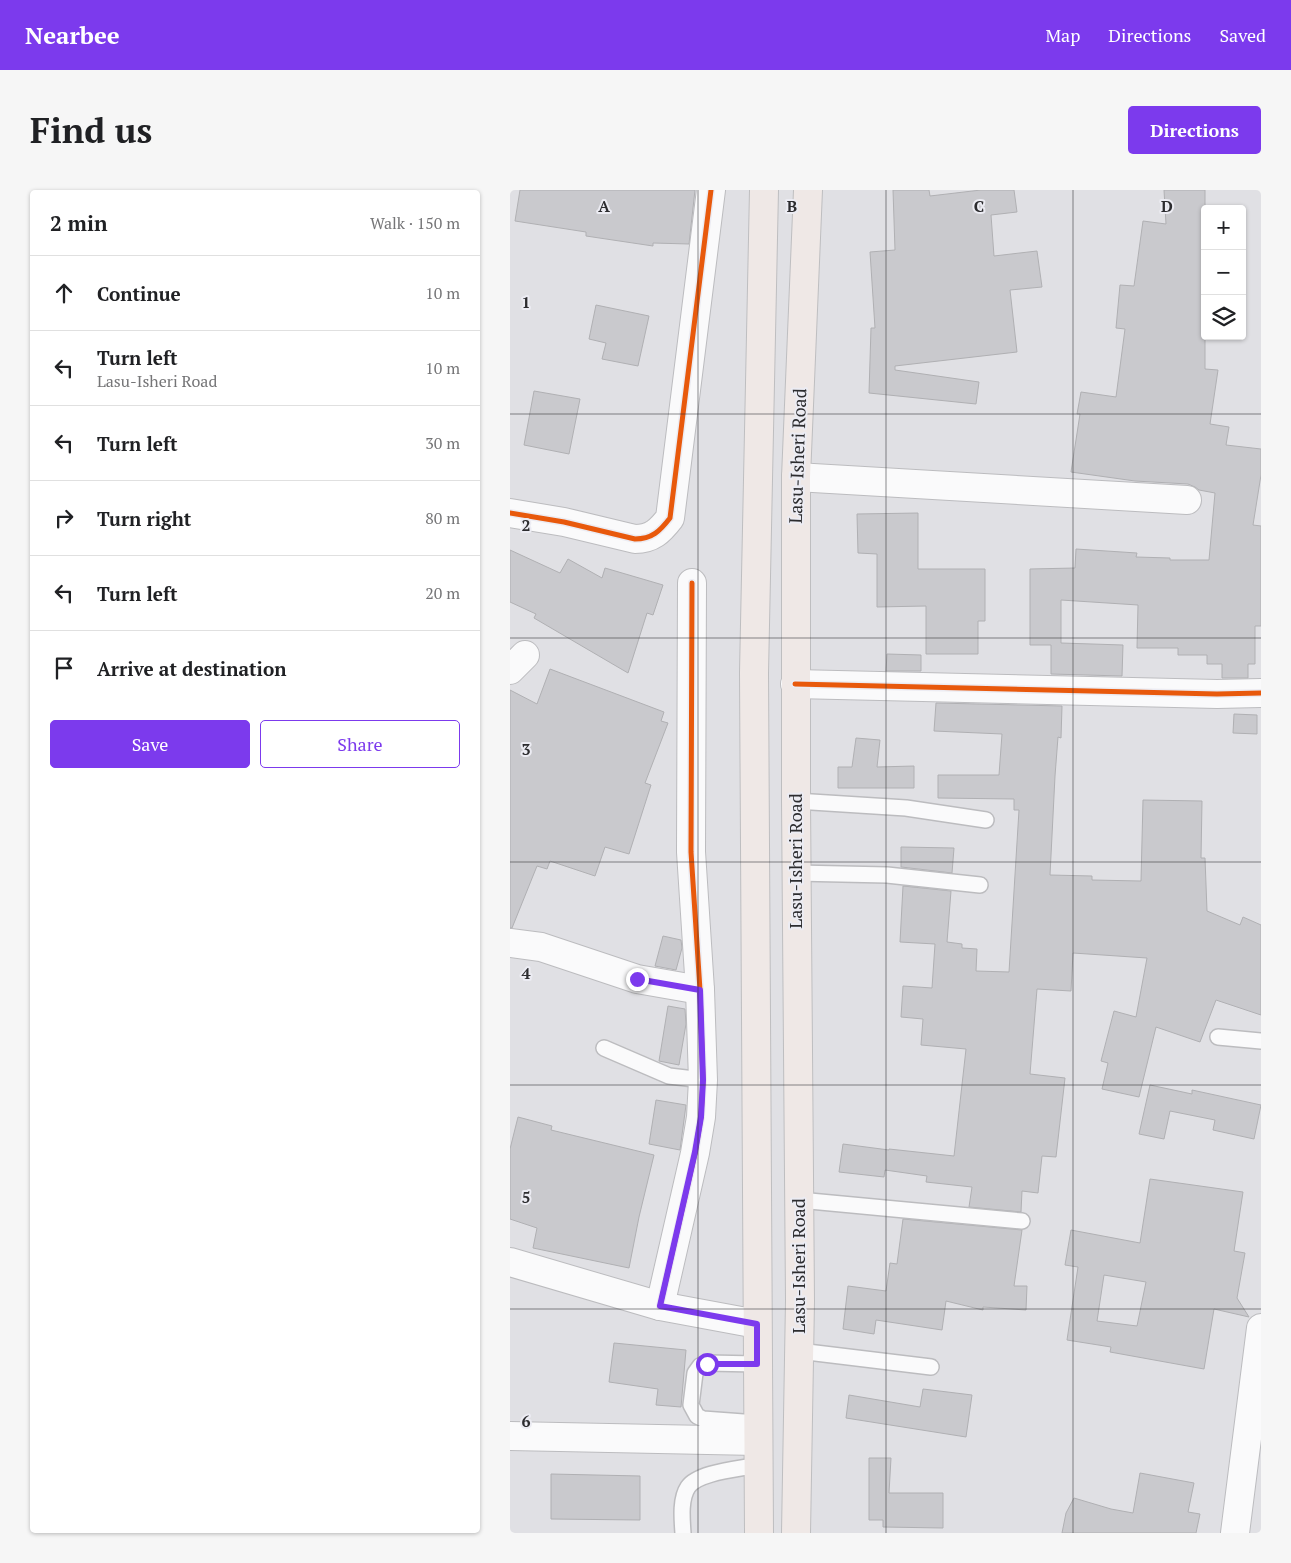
<!DOCTYPE html>
<meta charset="utf-8">
<style>
:root{--surface:#fff;--page:#f6f6f6;--text:#202124;--muted:#757577;--line:#e0e0e0;--accent:#7c3aed}
body{margin:0;font-family:"PT Serif",serif;background:var(--page);color:var(--text)}
.controls{position:absolute;right:15px;top:15px;display:grid;overflow:hidden;border-radius:5px;box-shadow:0 1px 4px #0004}
.controls button{width:45px;height:45px;display:grid;place-items:center;padding:0;border:0;border-bottom:1px solid var(--line);background:var(--surface);color:var(--text);font:25px sans-serif}
.stop{position:absolute;width:15px;height:15px;margin:-11px;border:4px solid #7c3aed;border-radius:50%;background:#fff}
.stop.end{background:#7c3aed;border-color:#fff;box-shadow:0 1px 5px #0008}
.list{margin:0;padding:0;list-style:none}
h2{display:flex;justify-content:space-between;align-items:center;height:65px;margin:0;padding:0 20px;font-size:21px}
h2 small{font-size:16px;font-weight:400;color:var(--muted)}
.list li{display:grid;grid-template-columns:32px 1fr auto;gap:15px;align-items:center;box-sizing:border-box;height:75px;padding:0 20px;border-top:1px solid var(--line)}
.list b{display:block;font-size:19px;white-space:nowrap}
.list p{margin:0;font-size:16px;white-space:nowrap;color:var(--muted)}
.list em{font-size:16px;font-style:normal;color:var(--muted)}
.actions{display:flex;gap:10px;padding:15px 20px}
.actions a{flex:1;padding:11px 0;border:1px solid var(--accent);border-radius:5px;text-align:center;font-size:18px;color:var(--accent)}
.actions .main{background:var(--accent);color:#fff}
.icon{flex:none;width:28px;height:28px;fill:none;stroke:currentColor;stroke-width:2;stroke-linecap:round;stroke-linejoin:round}
.map{position:relative;flex:none;width:751px;height:1343px;overflow:hidden;border-radius:5px}
header{display:flex;align-items:center;gap:30px;box-sizing:border-box;height:70px;padding:0 25px;background:var(--accent);color:#fff}
header strong{font-size:24px}
nav{display:flex;gap:28px;margin-inline-start:auto;font-size:18px}
.intro{display:flex;align-items:center;justify-content:space-between;box-sizing:border-box;height:120px;padding:0 30px}
h1{margin:0;font-size:35px}
.button{padding:12px 22px;border-radius:5px;background:var(--accent);color:#fff;font-size:18px;font-weight:700}
main{display:flex;gap:30px;padding:0 30px}
aside{flex:1;background:var(--surface);border-radius:5px;box-shadow:0 1px 4px #0004}
.map>svg:first-child{display:block}
</style>
<header>
<strong>Nearbee</strong>
<nav><a>Map</a><a>Directions</a><a>Saved</a></nav>
</header>
<div class="intro"><h1>Find us</h1><a class="button">Directions</a></div>
<main>
<aside>
<h2>2 min<small>Walk · 150 m</small></h2>
<ul class="list">
<li><svg class="icon" aria-label="ahead" viewBox="0 0 24 24"><path d="M12 20V5M6 11l6-6 6 6"/></svg><div><b>Continue</b></div><em>10 m</em></li>
<li><svg class="icon" aria-label="left" viewBox="0 0 24 24"><path d="M17 20v-9H6M10 6l-5 5 5 5"/></svg><div><b>Turn left</b><p>Lasu-Isheri Road</p></div><em>10 m</em></li>
<li><svg class="icon" aria-label="left" viewBox="0 0 24 24"><path d="M17 20v-9H6M10 6l-5 5 5 5"/></svg><div><b>Turn left</b></div><em>30 m</em></li>
<li><svg class="icon" aria-label="right" viewBox="0 0 24 24"><path d="M7 20v-9h11M14 6l5 5-5 5"/></svg><div><b>Turn right</b></div><em>80 m</em></li>
<li><svg class="icon" aria-label="left" viewBox="0 0 24 24"><path d="M17 20v-9H6M10 6l-5 5 5 5"/></svg><div><b>Turn left</b></div><em>20 m</em></li>
<li><svg class="icon" aria-label="arrive" viewBox="0 0 24 24"><path d="M6 21V4h12l-3 4 3 4H6"/></svg><div><b>Arrive at destination</b></div></li>
</ul>
<div class="actions"><a class="main">Save</a><a>Share</a></div>
</aside>
<div class="map">
<svg width="751" height="1343" viewBox="0 0 751 1343">
<rect width="100%" height="100%" fill="#e0e0e4"/>
<g fill="#c9c9cd" stroke="#b0b0b3" fill-rule="evenodd">
<path d="M 10,0 L 185,0 L 179,54 L 143,53 L 143,56 L 76,46 L 76,42 L 5,31 Z"/>
<path d="M 383,0 L 419,0 L 420,6 L 471,0 L 504,0 L 507,22 L 481,25 L 484,66 L 527,61 L 532,97 L 500,100 L 507,162 L 385,176 L 385,180 L 469,192 L 466,214 L 359,203 L 361,138 L 365,138 L 360,62 L 385,60 Z"/>
<path d="M 654,0 L 695,0 L 695,179 L 708,180 L 700,234 L 719,237 L 716,255 L 751,259 L 751,285 L 743,335 L 751,336 L 751,436 L 745,436 L 745,474 L 738,474 L 738,488 L 712,488 L 712,474 L 697,474 L 697,465 L 668,465 L 668,458 L 627,458 L 628,415 L 551,410 L 551,453 L 613,455 L 612,486 L 541,484 L 541,455 L 520,455 L 520,379 L 565,378 L 566,359 L 627,363 L 626,367 L 660,368 L 660,370 L 699,370 L 705,303 L 689,300 L 685,297 L 678,294 L 625,291 L 561,282 L 570,224 L 567,224 L 571,202 L 606,207 L 615,139 L 606,138 L 610,95 L 624,96 L 633,31 L 656,34 Z"/>
<path d="M 86,115 L 139,126 L 128,176 L 92,169 L 96,153 L 79,149 Z"/>
<path d="M 24,201 L 70,209 L 59,264 L 14,255 Z"/>
<path d="M 408,323 L 408,379 L 475,379 L 475,431 L 468,431 L 468,464 L 416,464 L 416,416 L 367,417 L 367,364 L 348,363 L 347,324 Z"/>
<path d="M 0,360 L 50,383 L 58,369 L 92,388 L 95,378 L 153,395 L 143,425 L 137,423 L 118,483 L 24,428 L 26,424 L 0,412 Z"/>
<path d="M 377,464 L 411,465 L 411,481 L 376,481 Z"/>
<path d="M 40,479 L 154,522 L 151,531 L 158,533 L 135,593 L 141,595 L 119,664 L 95,657 L 85,686 L 40,671 L 37,679 L 27,676 L 2,738 L 0,738 L 0,500 L 27,514 Z"/>
<path d="M 426,513 L 552,516 L 551,548 L 548,547 L 545,586 L 540,685 L 582,686 L 582,690 L 631,691 L 633,610 L 692,611 L 691,668 L 695,668 L 697,721 L 730,735 L 733,727 L 751,735 L 751,825 L 706,810 L 690,852 L 646,837 L 629,907 L 592,899 L 598,873 L 591,871 L 604,821 L 626,827 L 637,768 L 563,763 L 561,801 L 527,799 L 520,884 L 555,888 L 546,967 L 532,966 L 528,1003 L 512,1001 L 511,1022 L 459,1017 L 462,997 L 416,992 L 417,986 L 375,980 L 374,987 L 329,982 L 333,954 L 379,960 L 379,959 L 444,966 L 456,859 L 411,855 L 413,829 L 391,827 L 393,796 L 422,798 L 425,754 L 390,752 L 393,696 L 441,701 L 437,752 L 452,754 L 452,758 L 467,759 L 466,781 L 499,782 L 509,620 L 504,620 L 504,609 L 428,608 L 428,585 L 489,585 L 492,544 L 424,541 Z"/>
<path d="M 724,524 L 747,525 L 747,544 L 723,543 Z"/>
<path d="M 346,548 L 370,550 L 367,577 L 404,576 L 404,598 L 328,598 L 328,577 L 342,577 Z"/>
<path d="M 391,657 L 444,658 L 442,683 L 391,677 Z"/>
<path d="M 153,746 L 171,750 L 172,758 L 166,780 L 145,776 Z"/>
<path d="M 158,816 L 175,819 L 176,834 L 169,875 L 149,871 Z"/>
<path d="M 640,895 L 682,904 L 682,900 L 751,915 L 744,949 L 703,940 L 705,930 L 660,921 L 654,949 L 629,944 Z"/>
<path d="M 146,910 L 176,915 L 170,960 L 139,954 Z"/>
<path d="M 8,927 L 42,936 L 41,940 L 144,965 L 129,1027 L 119,1078 L 23,1058 L 27,1038 L 0,1029 L 0,959 Z"/>
<path d="M 640,989 L 733,1002 L 724,1061 L 735,1063 L 727,1108 L 739,1127 L 704,1119 L 694,1179 L 600,1162 L 601,1157 L 557,1150 L 568,1077 L 555,1075 L 561,1040 L 630,1053 ZM 594,1085 L 636,1092 L 627,1136 L 587,1131 Z"/>
<path d="M 393,1029 L 512,1040 L 504,1096 L 517,1096 L 516,1120 L 473,1117 L 473,1120 L 436,1111 L 432,1140 L 366,1130 L 364,1144 L 333,1139 L 338,1096 L 376,1101 L 380,1073 L 387,1074 Z"/>
<path d="M 104,1153 L 176,1160 L 171,1217 L 146,1215 L 148,1199 L 99,1192 Z"/>
<path d="M 413,1199 L 462,1205 L 456,1247 L 336,1228 L 339,1205 L 410,1217 Z"/>
<path d="M 359,1268 L 381,1268 L 379,1303 L 433,1303 L 433,1338 L 373,1337 L 373,1330 L 359,1330 Z"/>
<path d="M 630,1283 L 684,1293 L 678,1322 L 690,1324 L 686,1343 L 552,1343 L 556,1323 L 564,1308 L 601,1319 L 623,1323 Z"/>
<path d="M 41,1284 L 130,1286 L 130,1330 L 41,1329 Z"/>
</g>
<g fill="none" stroke-linecap="round" stroke-linejoin="round">
<g stroke="#bcbcbf" stroke-width="18">
<g id="lane">
<path d="M 286,611 L 396,618 L 476,630"/>
<path d="M 286,683 L 377,685 L 470,695"/>
<path d="M 708,847 L 751,851"/>
<path d="M 94,858 L 159,886 L 193,890"/>
<path d="M 289,1010 L 512,1031"/>
<path d="M 289,1161 L 421,1177"/>
<path d="M 247,1174 L 197,1173 L 190,1176 L 185,1183 L 181,1215 L 187,1226 L 193,1229 L 247,1233"/>
<path d="M 173,1343 C 172,1329 170,1309 178,1297 C 188,1282 230,1279 248,1275"/>
</g>
</g>
<g stroke="#bcbcbf" stroke-width="30">
<g id="street">
<path d="M 286,287 L 677,310"/>
<path d="M 0,323 L 54,332 L 125,349 C 142,349 150,341 160,328 L 201,0"/>
<path d="M 0,480 L 15,465"/>
<path d="M 285,494 L 707,504 L 751,503"/>
<path d="M 0,753 L 31,757 L 127,789 L 190,800"/>
<path d="M 0,1072 L 150,1116 L 247,1134"/>
<path d="M 150,1116 L 185,963 L 191,927 L 193,890 L 190,800 L 181,662 L 182,393"/>
<path d="M 0,1246 L 247,1251"/>
<path d="M 725,1343 L 751,1138"/>
</g>
</g>
<g stroke="#bebec0" stroke-width="30">
<g id="primary">
<path d="M 249,1343 L 244,483 L 254,0"/>
<path d="M 286,1343 L 290,1111 L 286,611 L 286,287 L 298,0"/>
</g>
</g>
<use href="#lane" stroke="#fafafb" stroke-width="15"/>
<use href="#street" stroke="#fafafb" stroke-width="28"/>
<use href="#primary" stroke="#efe8e6" stroke-width="28"/>
<g stroke="#ececf3" stroke-width="8">
<g id="cycleway">
<path d="M 0,323 L 54,332 L 125,349 C 142,349 150,341 160,328 L 201,0"/>
<path d="M 285,494 L 707,504 L 751,503"/>
<path d="M 150,1116 L 185,963 L 191,927 L 193,890 L 190,800 L 181,662 L 182,393"/>
</g>
</g>
<use href="#cycleway" stroke="#e8590c" stroke-width="5"/>
</g>
<g fill="none" stroke-linecap="round" stroke-linejoin="round">
<path stroke="#7c3aed" stroke-width="6" d="M 127,789 L 190,800 L 193,890 L 191,927 L 185,962 L 150,1116 L 247,1134 L 247,1174 L 197,1174"/>
</g>
<path fill="none" stroke="#2c2c2f" stroke-width="1" stroke-opacity="0.55" d="M 188,0 L 188,1343M 376,0 L 376,1343M 563,0 L 563,1343M 0,224 L 751,224M 0,448 L 751,448M 0,672 L 751,672M 0,895 L 751,895M 0,1119 L 751,1119"/>
<g text-anchor="middle" stroke-width="4" stroke-linejoin="round" paint-order="stroke">
<g font-size="18" fill="#2c2c2f" stroke="#ececf3">
<text transform="translate(288 266) rotate(-88)" y="6">Lasu-Isheri Road</text>
<text transform="translate(286 671) rotate(-90)" y="6">Lasu-Isheri Road</text>
<text transform="translate(289 1076) rotate(-90)" y="6">Lasu-Isheri Road</text>
</g>
</g>
<g font-size="16" text-anchor="middle" font-weight="bold" fill="#2c2c2f" stroke="#ececf3" stroke-width="4" stroke-linejoin="round" paint-order="stroke">
<text x="94" y="22">A</text>
<text x="282" y="22">B</text>
<text x="469" y="22">C</text>
<text x="657" y="22">D</text>
<text x="16" y="118">1</text>
<text x="16" y="341">2</text>
<text x="16" y="565">3</text>
<text x="16" y="789">4</text>
<text x="16" y="1013">5</text>
<text x="16" y="1237">6</text>
</g>
</svg>
<div class="controls">
<button>+</button>
<button>−</button>
<button><svg class="icon" aria-label="layers" viewBox="0 0 24 24"><path d="M12 4l9 5-9 5-9-5zM3 14l9 5 9-5"/></svg></button>
</div>
<div class="stop" style="left:197px;top:1174px"></div>
<div class="stop end" style="left:127px;top:789px"></div>
</div>
</main>
